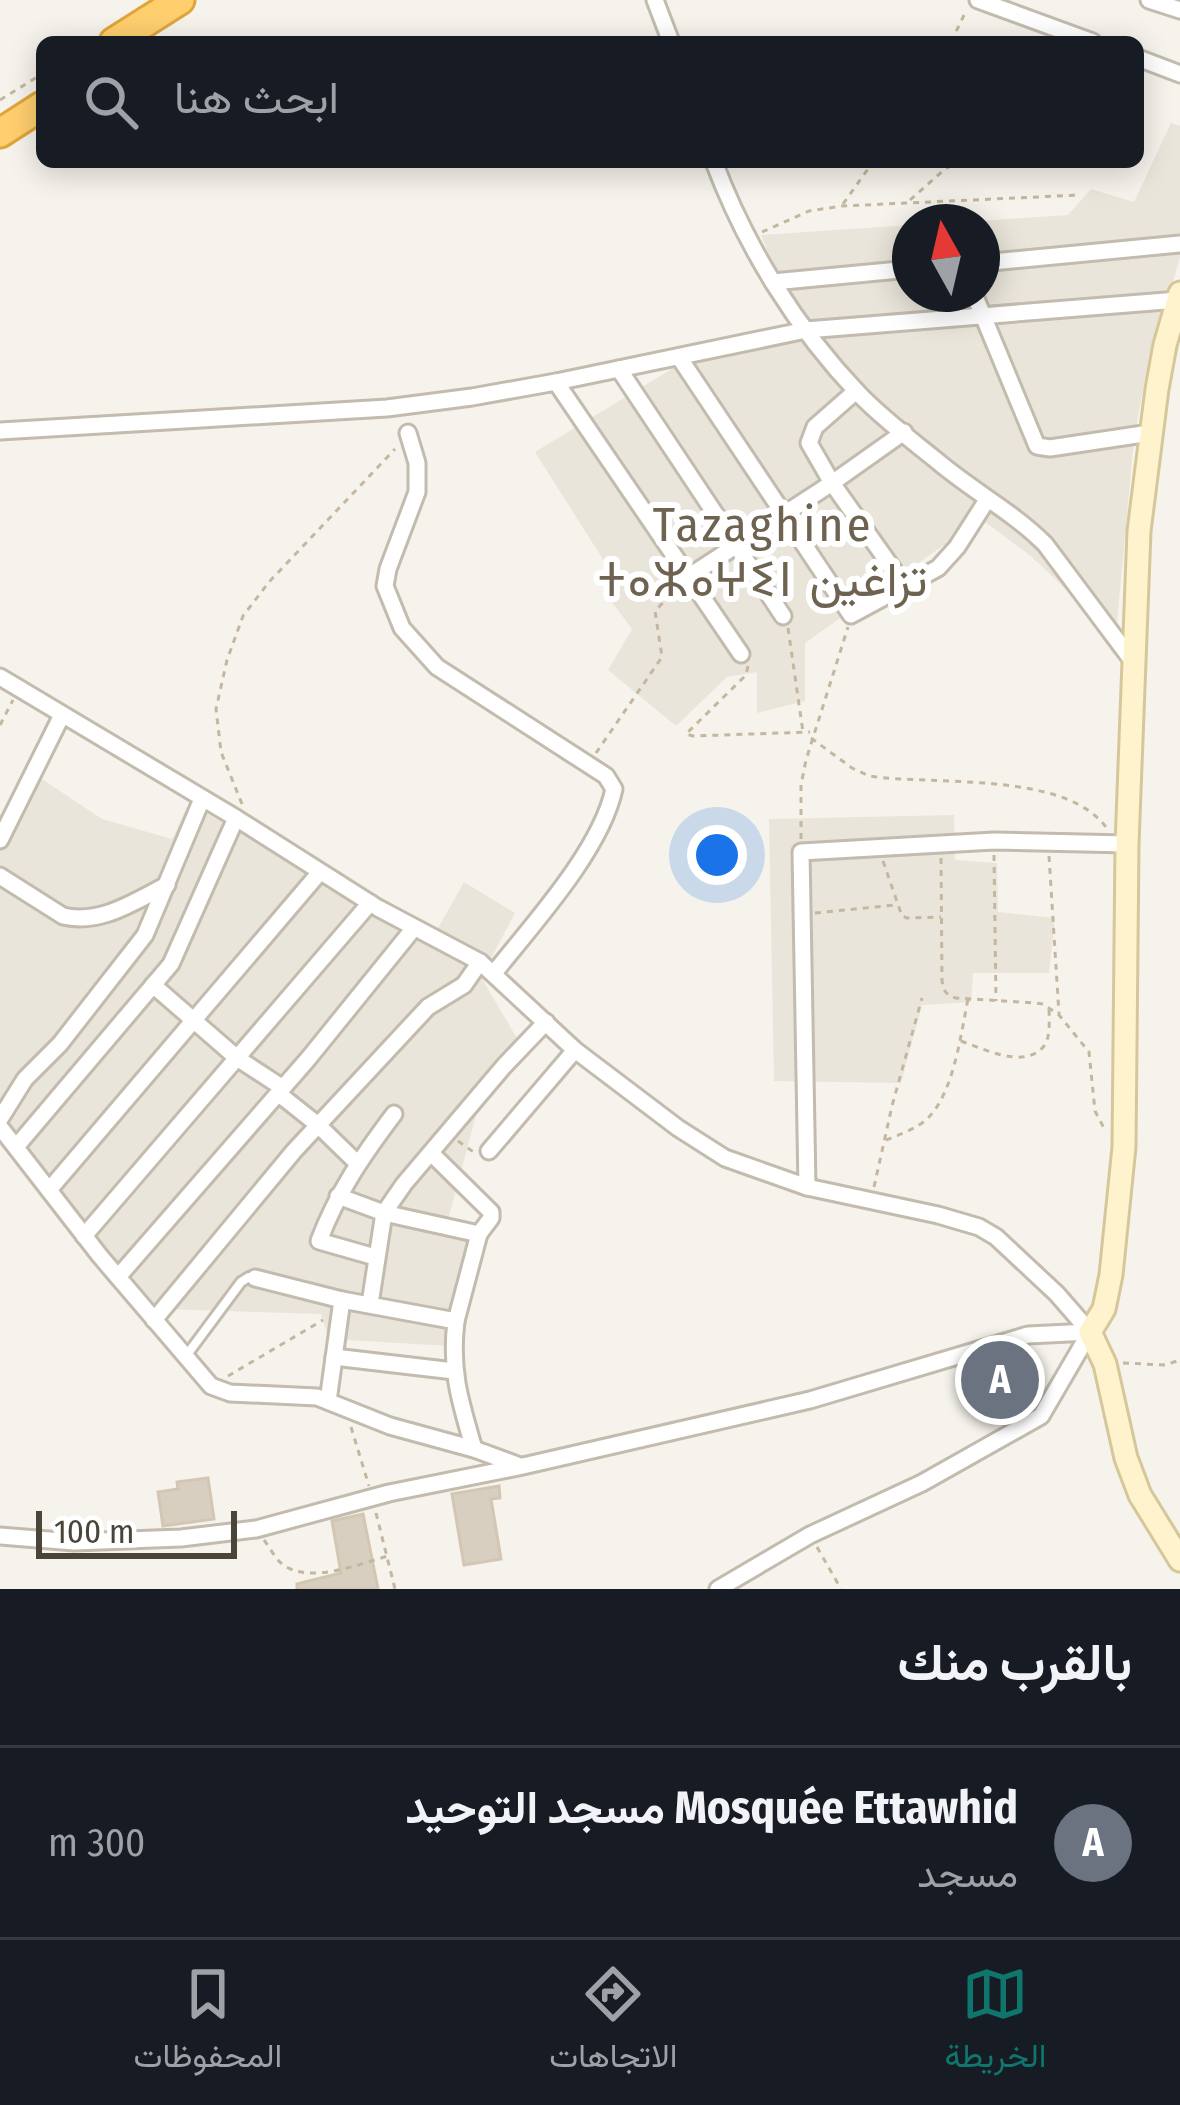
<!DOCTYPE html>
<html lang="ar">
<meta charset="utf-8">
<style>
:root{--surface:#171b24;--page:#20242c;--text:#f1f3f6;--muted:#9ea1a6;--line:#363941;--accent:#0f766e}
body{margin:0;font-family:"Fira Sans Condensed",Vazirmatn,"Noto Sans Tifinagh",sans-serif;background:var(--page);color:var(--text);direction:rtl}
.compass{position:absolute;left:892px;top:204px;width:108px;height:108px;border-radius:50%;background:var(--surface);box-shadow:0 6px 30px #0003;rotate:352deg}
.scale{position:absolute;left:36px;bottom:30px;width:201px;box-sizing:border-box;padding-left:12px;border:6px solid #4b4439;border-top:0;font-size:33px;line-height:42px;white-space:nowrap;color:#4b4439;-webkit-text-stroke:9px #fff;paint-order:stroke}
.you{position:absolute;left:717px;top:855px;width:42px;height:42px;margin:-30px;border:9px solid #fff;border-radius:50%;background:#1a73e8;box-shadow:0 0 0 18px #1a73e833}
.badge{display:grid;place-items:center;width:78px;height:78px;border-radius:50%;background:var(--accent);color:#fff;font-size:39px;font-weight:700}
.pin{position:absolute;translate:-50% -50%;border:6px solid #fff;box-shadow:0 3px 12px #0006}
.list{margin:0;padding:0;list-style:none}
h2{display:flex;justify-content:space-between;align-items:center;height:156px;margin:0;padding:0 48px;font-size:51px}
h2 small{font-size:39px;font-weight:400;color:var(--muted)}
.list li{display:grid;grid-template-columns:78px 1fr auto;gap:36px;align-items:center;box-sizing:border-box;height:192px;padding:0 48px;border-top:3px solid var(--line)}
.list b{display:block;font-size:45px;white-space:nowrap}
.list p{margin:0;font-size:39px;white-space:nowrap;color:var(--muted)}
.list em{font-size:39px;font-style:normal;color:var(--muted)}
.icon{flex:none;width:66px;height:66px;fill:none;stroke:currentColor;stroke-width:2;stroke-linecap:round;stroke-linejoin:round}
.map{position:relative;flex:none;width:1180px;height:1589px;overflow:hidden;direction:ltr}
.search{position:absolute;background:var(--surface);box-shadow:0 6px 30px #0003;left:36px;right:36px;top:36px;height:132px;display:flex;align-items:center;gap:30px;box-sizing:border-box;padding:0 42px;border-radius:18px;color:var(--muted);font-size:45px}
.sheet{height:348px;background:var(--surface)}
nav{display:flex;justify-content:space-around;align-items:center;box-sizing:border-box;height:168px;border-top:3px solid var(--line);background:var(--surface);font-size:33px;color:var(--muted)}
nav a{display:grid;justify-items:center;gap:6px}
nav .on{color:var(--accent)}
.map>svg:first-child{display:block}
</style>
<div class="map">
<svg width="1180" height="1589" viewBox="0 0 1180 1589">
<rect width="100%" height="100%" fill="#f6f3ec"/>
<g fill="#eae5da">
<path d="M 1171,123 L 1180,126 L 1180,257 L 1145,378 L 1134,439 L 1114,655 L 1074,597 L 1032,557 L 981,519 L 805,643 L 805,701 L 757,713 L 757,672 L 727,677 L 676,726 L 608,670 L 632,629 L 608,597 L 616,580 L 535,452 L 680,364 L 802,321 L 772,263 L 761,235 L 910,225 L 910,294 L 982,294 L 982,222 L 964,222 L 1068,215 L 1091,189 L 1134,202 Z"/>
<path d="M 33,773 L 102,819 L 172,839 L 189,803 L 429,944 L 464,882 L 515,913 L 481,977 L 521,1045 L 480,1100 L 448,1220 L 471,1235 L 450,1346 L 329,1339 L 321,1314 L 162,1309 L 126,1282 L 0,1126 L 0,815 Z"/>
<path d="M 954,815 L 955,860 L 997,863 L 998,912 L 1055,918 L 1049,973 L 973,973 L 971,1002 L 922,1005 L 901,1083 L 774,1081 L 769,819 Z"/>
</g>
<g fill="#d8cfc1" stroke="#d3c7b4" stroke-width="3">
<path d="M 1029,1355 L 1032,1396 L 971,1401 L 968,1365 Z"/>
<path d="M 208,1478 L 214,1519 L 163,1526 L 158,1492 L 178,1489 L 177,1482 Z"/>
<path d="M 499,1486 L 500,1498 L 491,1499 L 501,1559 L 464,1565 L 452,1494 Z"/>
<path d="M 363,1514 L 378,1589 L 297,1589 L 297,1584 L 341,1573 L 332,1521 Z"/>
</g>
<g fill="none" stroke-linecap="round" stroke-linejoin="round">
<g stroke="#c2bbae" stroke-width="14">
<path id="lane" d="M 186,1356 L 241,1282 L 249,1277 L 255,1278"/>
</g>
<g stroke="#c2bbae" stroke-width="21">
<g id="street">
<path d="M 655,0 L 671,42"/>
<path d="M 978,0 L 1093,42"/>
<path d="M 1149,0 L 1180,10"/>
<path d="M 1138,58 L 1180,74"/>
<path d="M 714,162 C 746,247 796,328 859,394 C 882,418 910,439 936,460 C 971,490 1013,512 1045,544 L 1134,663"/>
<path d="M 982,263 L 1180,244"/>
<path d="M 773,282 L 910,269"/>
<path d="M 974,294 L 1037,446 L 1050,448 L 1150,433"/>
<path d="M 679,357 L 851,615 L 938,568 L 957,547 L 987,500"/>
<path d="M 619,369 L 783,616"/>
<path d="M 556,382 L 741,654"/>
<path d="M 856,391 L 815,427 L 809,443 L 832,483 L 905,586"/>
<path d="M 0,431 L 387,408 L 472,397 L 556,382 L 806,330 L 1178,300"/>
<path d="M 408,433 L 417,463 L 417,492 L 388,569 L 385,586 L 402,628 L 437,667 L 606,776 L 614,789 C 601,850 533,924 494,973"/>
<path d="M 688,577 L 832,483 L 904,432"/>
<path d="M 0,677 L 236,818 L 378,908 L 480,962 L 575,1050 L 678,1128 L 725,1158 L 807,1187 L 938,1215 L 979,1227 L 996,1237 L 1057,1294 L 1090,1332"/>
<path d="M 0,840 L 62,715"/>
<path d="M 0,876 L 63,916 C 101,925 135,901 167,885"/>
<path d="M 153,985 L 237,1058 L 283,1088"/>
<path d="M 279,1094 L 318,1125 L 357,1163"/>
<path d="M 0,1119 L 25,1079 L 60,1044 L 145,935 L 202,799"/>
<path d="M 0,1127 L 100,1256 L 211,1386 L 230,1393 L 317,1397 L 390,1426 L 474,1449 L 520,1466"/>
<path d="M 16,1147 L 171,964 L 236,818"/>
<path d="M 489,1151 L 575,1050"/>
<path d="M 431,1153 L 491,1212 L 491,1218 L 479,1234"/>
<path d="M 807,1187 L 801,852 L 994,841 L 1127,844"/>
<path d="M 49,1190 L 320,872"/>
<path d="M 338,1196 L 384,1213 L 479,1234 L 456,1321"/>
<path d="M 84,1236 L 370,903"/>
<path d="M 375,1257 L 319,1241 C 337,1193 363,1155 394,1114"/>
<path d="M 118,1277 L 308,1059 L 414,928"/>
<path d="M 255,1278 L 342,1300 L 456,1321 C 450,1371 460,1401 474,1449"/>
<path d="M 370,1304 L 384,1213 L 404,1184 L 504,1066 L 546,1022"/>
<path d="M 154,1320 L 294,1151 L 428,1007 L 464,985 L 480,962"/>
<path d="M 334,1357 L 454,1371"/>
<path d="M 328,1401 L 342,1300"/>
<path d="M 0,1536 L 74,1542 L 181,1538 L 256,1529 L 389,1493 L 523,1466 L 810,1400 L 1028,1335 L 1090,1332"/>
<path d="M 718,1589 L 810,1535 L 922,1483 L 1041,1416 L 1090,1332"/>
</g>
</g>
<g stroke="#d6c79b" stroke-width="27">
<path id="secondary" d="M 1180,293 L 1165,345 L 1157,389 L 1139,531 L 1127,844 L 1124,1147 L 1111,1275 L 1104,1309 L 1090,1332 L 1105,1364 L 1126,1458 L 1140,1495 L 1180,1560"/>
</g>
<g stroke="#e0a43c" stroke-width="33">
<g id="highway">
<path d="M 114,42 L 180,0"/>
<path d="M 0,133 L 42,106"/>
</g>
</g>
<g stroke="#c4b79f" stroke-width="3" stroke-dasharray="6 6" stroke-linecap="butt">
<path d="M 951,42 L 966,11"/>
<path d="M 0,100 L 42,74"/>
<path d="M 910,200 L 945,169 L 958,162"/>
<path d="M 843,204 L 873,162"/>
<path d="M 762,232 L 809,211 L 842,206 L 1080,195"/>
<path d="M 788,628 L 803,732"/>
<path d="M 748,666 L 746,675 L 686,734 L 693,736 L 810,732"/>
<path d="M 0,725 L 13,700"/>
<path d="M 811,738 L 852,768 L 869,776 C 934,786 1068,770 1108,830"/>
<path d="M 596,753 L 662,657 L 655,611 L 676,589"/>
<path d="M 242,804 L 221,752 L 216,709 L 227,660 L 243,616 L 269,582 L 395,449"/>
<path d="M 801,839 L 801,785 L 806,760 L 848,627"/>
<path d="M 994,855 L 996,1001"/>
<path d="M 1049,856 L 1059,1014"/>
<path d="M 941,858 L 942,980 C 943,991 946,995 956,998 L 1035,1003 L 1043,1004 L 1059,1015 L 1089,1052 L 1095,1111 L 1106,1132"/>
<path d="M 883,861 L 902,916 L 907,918 L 941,917"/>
<path d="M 815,913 L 895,905"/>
<path d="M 961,1041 C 984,1049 1025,1070 1044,1046 C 1051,1037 1049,1018 1049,1007"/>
<path d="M 886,1140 C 900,1134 917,1129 928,1118 C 954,1092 961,1033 968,999"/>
<path d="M 458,1141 L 475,1153"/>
<path d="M 874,1187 L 892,1106 L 922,998"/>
<path d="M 1123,1363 L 1165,1365 L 1180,1360"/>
<path d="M 228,1376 L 323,1320"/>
<path d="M 351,1427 L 369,1486"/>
<path d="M 376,1513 L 395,1589"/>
<path d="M 264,1540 C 270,1548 275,1558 282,1564 C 309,1585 359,1564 388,1556"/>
<path d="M 817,1547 L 841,1589"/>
</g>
<use href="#lane" stroke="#fff" stroke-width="8"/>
<use href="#street" stroke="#fff" stroke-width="15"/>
<use href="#secondary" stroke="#fff3cd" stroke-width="21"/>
<use href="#highway" stroke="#ffcf6e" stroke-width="27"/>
</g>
<g text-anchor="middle" stroke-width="12" stroke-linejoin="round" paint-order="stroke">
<g font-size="48" letter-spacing="3" fill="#6e6250" stroke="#fff">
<text x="763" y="541">Tazaghine<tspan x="763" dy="55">ⵜⴰⵣⴰⵖⵉⵏ تزاغين</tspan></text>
</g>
</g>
</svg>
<svg class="compass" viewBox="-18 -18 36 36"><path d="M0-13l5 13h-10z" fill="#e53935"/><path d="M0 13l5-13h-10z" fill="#9ea1a6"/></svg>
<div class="scale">100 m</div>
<div class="you"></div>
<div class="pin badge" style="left:1000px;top:1380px;background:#6b7280">A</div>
<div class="search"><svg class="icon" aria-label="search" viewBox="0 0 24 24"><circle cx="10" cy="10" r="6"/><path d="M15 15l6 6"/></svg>ابحث هنا</div>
</div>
<section class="sheet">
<h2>بالقرب منك<small></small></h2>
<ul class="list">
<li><span class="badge" style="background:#6b7280">A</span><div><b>Mosquée Ettawhid مسجد التوحيد</b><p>مسجد</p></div><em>300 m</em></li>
</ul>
</section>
<nav>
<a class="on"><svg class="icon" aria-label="map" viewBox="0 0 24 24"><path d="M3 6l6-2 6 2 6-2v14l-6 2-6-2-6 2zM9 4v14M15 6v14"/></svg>الخريطة</a>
<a><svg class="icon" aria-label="directions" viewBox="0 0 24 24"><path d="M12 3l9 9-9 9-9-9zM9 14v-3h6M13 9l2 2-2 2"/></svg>الاتجاهات</a>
<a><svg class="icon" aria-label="saved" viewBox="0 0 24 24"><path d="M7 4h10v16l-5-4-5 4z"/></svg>المحفوظات</a>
</nav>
